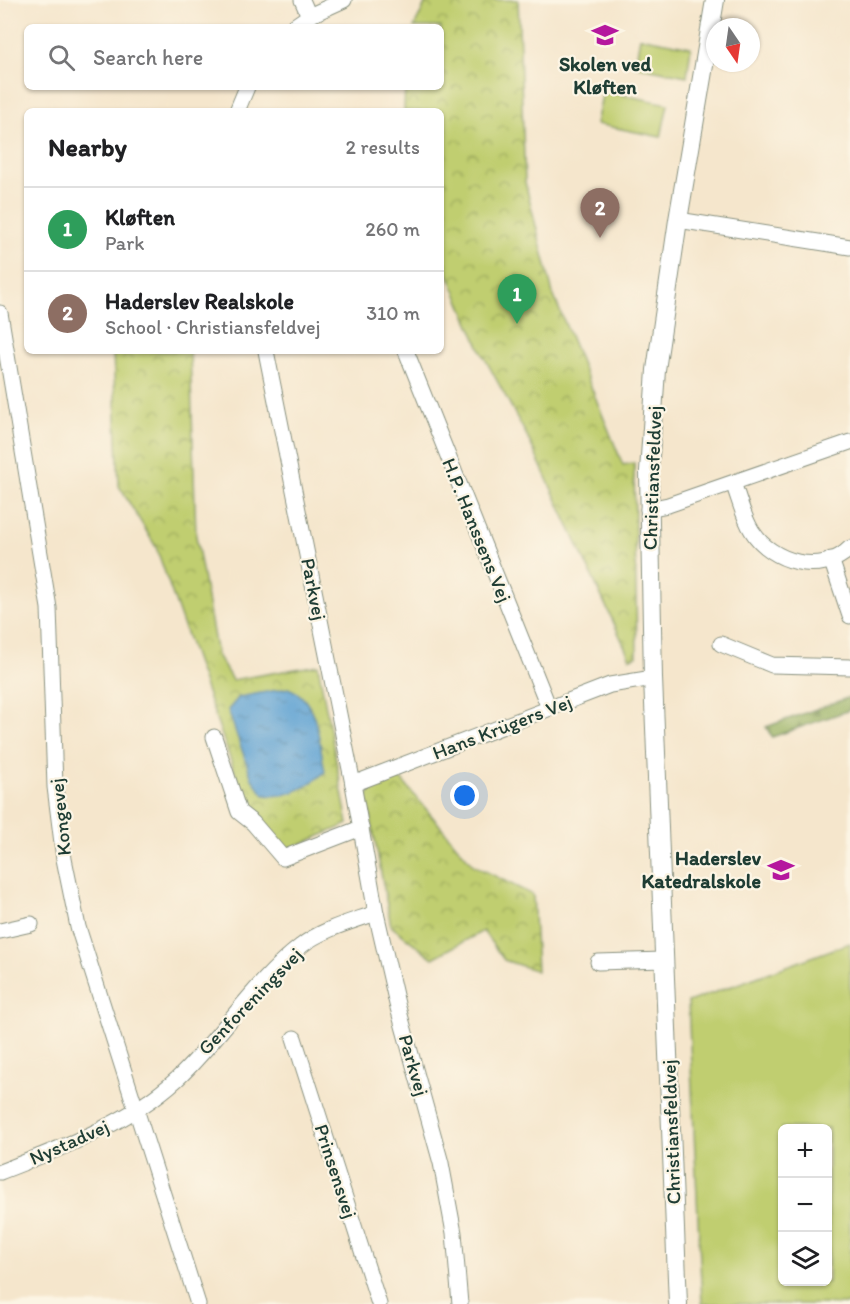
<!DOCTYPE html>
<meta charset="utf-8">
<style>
:root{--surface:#fff;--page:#f6f6f6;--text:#202124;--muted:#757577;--line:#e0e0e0;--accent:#b45309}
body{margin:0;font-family:Itim,sans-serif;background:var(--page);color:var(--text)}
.controls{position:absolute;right:18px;bottom:18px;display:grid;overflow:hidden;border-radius:9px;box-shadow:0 2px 4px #0004}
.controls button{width:54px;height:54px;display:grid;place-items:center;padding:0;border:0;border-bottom:2px solid var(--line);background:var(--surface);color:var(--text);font:30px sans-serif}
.compass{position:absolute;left:706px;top:18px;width:54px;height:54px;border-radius:50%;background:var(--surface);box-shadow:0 2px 4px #0004;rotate:167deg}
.you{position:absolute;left:465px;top:796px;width:21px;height:21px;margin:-15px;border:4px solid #fff;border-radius:50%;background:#1a73e8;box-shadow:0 0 0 9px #1a73e833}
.badge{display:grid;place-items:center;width:39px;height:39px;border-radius:50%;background:var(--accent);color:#fff;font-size:20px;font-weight:700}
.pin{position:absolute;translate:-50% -50px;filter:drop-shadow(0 2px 3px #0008)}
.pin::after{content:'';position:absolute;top:32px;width:21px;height:18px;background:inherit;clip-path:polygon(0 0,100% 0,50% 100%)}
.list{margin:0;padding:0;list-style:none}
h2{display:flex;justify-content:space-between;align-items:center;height:78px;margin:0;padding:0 24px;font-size:26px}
h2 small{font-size:20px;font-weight:400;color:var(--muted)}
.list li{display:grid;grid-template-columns:39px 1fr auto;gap:18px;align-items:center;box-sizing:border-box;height:84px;padding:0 24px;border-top:2px solid var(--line)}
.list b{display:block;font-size:22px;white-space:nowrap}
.list p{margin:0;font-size:20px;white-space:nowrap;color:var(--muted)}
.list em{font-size:20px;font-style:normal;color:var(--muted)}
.icon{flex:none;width:33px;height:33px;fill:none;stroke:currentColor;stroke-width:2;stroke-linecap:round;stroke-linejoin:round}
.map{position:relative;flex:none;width:850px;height:1304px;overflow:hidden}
.search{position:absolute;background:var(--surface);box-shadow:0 2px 4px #0004;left:24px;top:24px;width:420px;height:66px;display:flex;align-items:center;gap:15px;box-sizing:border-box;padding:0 21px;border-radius:9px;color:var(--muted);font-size:22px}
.panel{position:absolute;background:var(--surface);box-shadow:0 2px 4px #0004;left:24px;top:108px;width:420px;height:246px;border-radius:9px}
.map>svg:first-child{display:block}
</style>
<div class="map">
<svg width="850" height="1304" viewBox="0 0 850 1304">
<defs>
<pattern id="forest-firs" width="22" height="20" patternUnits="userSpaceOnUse" patternTransform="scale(1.5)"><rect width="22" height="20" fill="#98b162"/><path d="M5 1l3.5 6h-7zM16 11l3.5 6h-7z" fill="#7b9152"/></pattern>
<pattern id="park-crowns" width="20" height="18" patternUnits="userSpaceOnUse" patternTransform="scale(1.5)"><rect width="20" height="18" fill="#c0ce70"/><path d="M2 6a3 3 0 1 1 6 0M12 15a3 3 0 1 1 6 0" fill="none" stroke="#9ba85d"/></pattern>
<pattern id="water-ripples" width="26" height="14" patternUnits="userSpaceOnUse" patternTransform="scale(1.5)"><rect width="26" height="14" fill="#5ea2d3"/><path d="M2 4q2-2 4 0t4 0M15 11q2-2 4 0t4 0" fill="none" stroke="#4d85ac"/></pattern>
</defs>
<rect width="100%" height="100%" fill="#fcf5e5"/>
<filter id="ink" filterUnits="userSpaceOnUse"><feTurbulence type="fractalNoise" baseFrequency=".0167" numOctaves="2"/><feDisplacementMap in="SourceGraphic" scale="12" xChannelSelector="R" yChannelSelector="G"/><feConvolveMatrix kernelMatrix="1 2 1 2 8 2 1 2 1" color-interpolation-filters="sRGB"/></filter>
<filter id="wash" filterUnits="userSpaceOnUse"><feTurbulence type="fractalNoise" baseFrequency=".008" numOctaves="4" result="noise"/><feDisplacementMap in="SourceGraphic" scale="24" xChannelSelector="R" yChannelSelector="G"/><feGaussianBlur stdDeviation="1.35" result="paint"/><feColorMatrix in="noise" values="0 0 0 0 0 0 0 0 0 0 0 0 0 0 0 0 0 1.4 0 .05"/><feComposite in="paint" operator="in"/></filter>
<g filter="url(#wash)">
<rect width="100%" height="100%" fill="#f5e6cc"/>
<path fill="url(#forest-firs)" stroke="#5c774b" stroke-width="1.5" d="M 850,697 L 850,710 L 772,737 L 766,727 Z"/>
<g fill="url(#park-crowns)" stroke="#708652" stroke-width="1.5">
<path d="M 427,0 L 518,0 L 525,182 L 553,294 L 623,465 L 634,463 L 637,656 L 630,658 L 527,436 L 482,353 L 441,258 L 441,111 L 404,111 L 405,87 L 441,87 L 441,27 L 414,27 Z"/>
<path d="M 117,351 L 190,351 L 196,536 L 217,655 L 232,680 L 318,665 L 348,824 L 292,848 L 282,847 L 247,807 L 156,547 L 119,486 L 113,353 Z"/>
<path d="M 400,778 L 473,865 L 533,895 L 537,971 L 504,960 L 483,931 L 433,958 L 391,926 L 367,798 L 370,790 L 381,783 Z"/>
</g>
<g fill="#c0ce70" stroke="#708652" stroke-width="1.5" fill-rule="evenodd">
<path d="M 640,37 L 691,47 L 687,76 L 635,66 Z"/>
<path d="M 603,91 L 668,104 L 661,137 L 596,124 Z"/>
<path d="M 850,943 L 850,1304 L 702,1304 L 688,1002 ZM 782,1128 L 828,1128 L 828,1282 L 782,1282 Z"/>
</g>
<path fill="url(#water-ripples)" stroke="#3e7084" stroke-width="1.5" d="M 288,688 C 319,699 319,743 325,772 C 308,787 287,799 264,795 L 252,779 L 228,710 L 239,697 Z"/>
</g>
<g filter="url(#ink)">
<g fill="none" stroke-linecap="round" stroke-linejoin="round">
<g stroke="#8a9280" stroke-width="17">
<g id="minor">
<path d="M 302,0 L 309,16"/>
<path d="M 293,27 L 309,16 L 344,0"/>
<path d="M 237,111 L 247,87"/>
<path d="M 678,220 L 850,247"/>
<path d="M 0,313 L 49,608 L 55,787 L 64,859 L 78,927 L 198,1304"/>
<path d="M 266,351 L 353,784 L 376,913 L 397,1004 L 441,1163 L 454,1233 L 460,1304"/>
<path d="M 406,351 L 549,708"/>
<path d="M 733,483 C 739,498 743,517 752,531 C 771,562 822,577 850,548"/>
<path d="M 648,509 L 668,505 L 850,442"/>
<path d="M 831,559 L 850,616"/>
<path d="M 721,644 L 772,665 L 850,667"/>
<path d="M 214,737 L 239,812 L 253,823 L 283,858 L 361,828"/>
<path d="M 353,784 L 610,685 L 653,678"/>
<path d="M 0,931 L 31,924"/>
<path d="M 598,962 L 663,960"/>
<path d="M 294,1038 L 379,1304"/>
<path d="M 0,1172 C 61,1148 128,1124 177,1079 C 221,1038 253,983 301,946 C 322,929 351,922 376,913"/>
</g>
</g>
<g stroke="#8a9280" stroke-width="20">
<path id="tertiary" d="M 678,1304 L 653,678 L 649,471 L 656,370 L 678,220 L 715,0"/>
</g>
<use href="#minor" stroke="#fff" stroke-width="15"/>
<use href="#tertiary" stroke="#fff" stroke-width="18"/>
</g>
</g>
<defs>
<g id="school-bare" transform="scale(2.07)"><path d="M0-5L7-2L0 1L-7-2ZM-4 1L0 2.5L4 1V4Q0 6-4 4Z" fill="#b5179e" stroke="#fcf5e5" stroke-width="2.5" paint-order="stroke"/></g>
</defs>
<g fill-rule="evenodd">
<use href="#school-bare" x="605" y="35"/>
<use href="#school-bare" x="781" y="870"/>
</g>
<g text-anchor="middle" stroke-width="4.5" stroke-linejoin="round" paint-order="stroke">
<g font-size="20" font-weight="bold" fill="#1f3d34" stroke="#fcf5e5">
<text x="605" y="71">Skolen ved<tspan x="605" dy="23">Kløften</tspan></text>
<text x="761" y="865" text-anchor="end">Haderslev<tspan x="761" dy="23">Katedralskole</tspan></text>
</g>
<g font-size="20" fill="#1f3d34" stroke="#fcf5e5">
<text transform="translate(652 478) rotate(-88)" y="7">Christiansfeldvej</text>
<text transform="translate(477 530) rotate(68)" y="7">H.P. Hanssens Vej</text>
<text transform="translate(314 589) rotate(79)" y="7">Parkvej</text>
<text transform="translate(502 727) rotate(-21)" y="7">Hans Krügers Vej</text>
<text transform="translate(60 817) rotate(-96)" y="7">Kongevej</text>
<text transform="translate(250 1001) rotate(-46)" y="7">Genforeningsvej</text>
<text transform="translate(414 1065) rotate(74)" y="7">Parkvej</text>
<text transform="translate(671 1132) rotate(-92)" y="7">Christiansfeldvej</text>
<text transform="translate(69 1142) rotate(-24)" y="7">Nystadvej</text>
<text transform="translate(336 1171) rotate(72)" y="7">Prinsensvej</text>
</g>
</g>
</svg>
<div class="controls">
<button>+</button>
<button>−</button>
<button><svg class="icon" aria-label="layers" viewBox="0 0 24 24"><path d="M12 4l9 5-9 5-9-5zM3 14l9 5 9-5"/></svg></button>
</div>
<svg class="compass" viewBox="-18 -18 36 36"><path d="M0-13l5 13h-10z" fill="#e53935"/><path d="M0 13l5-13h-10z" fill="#757577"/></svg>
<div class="you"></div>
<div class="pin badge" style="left:517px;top:324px;background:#2e9e5b">1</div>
<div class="pin badge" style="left:600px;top:238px;background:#8d6e63">2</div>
<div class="search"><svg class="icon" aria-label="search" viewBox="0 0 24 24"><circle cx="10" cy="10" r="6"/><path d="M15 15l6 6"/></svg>Search here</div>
<section class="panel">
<h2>Nearby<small>2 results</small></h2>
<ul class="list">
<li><span class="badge" style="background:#2e9e5b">1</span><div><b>Kløften</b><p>Park</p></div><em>260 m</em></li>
<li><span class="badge" style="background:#8d6e63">2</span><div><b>Haderslev Realskole</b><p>School · Christiansfeldvej</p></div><em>310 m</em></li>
</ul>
</section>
</div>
